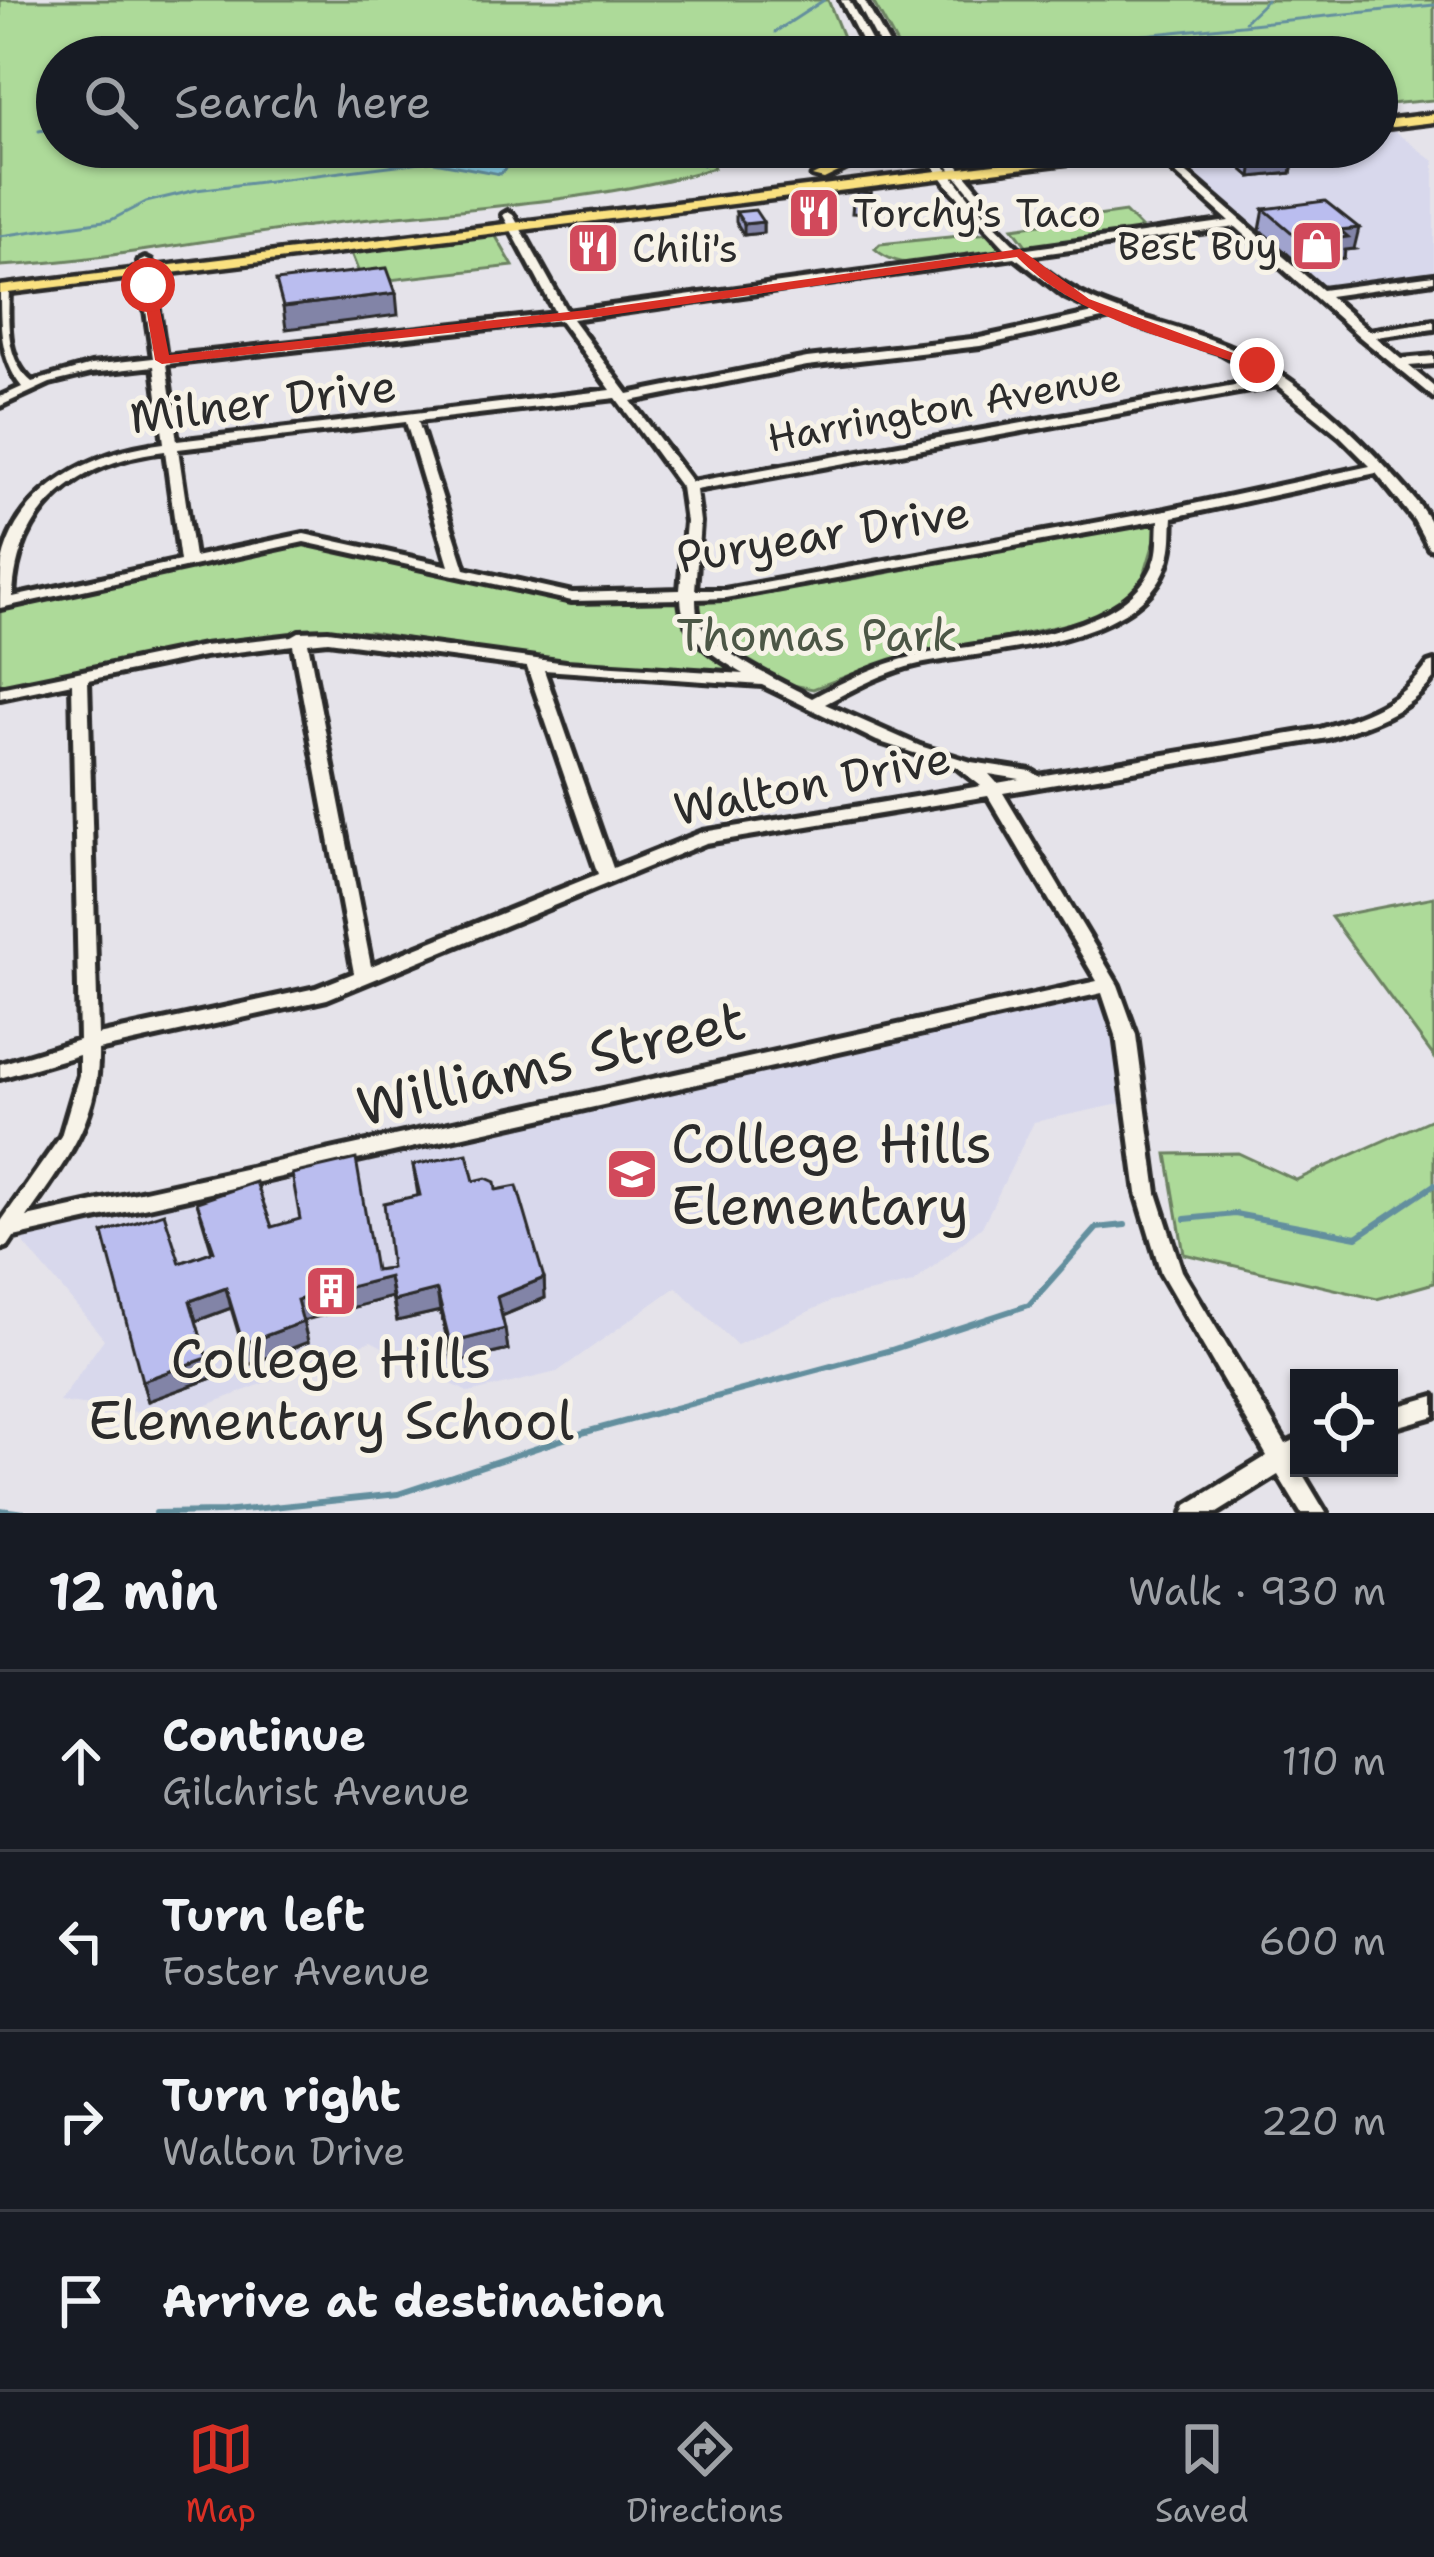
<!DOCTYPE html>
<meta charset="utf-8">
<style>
:root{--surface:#171b24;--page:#242831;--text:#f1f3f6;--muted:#9ea1a6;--line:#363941;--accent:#d93025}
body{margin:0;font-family:"Shantell Sans",sans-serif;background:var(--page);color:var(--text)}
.controls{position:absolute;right:36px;bottom:36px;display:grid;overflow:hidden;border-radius:0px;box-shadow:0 3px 9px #0004}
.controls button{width:108px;height:108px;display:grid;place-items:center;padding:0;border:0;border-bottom:3px solid var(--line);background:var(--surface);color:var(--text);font:60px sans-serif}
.stop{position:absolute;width:36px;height:36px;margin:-27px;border:9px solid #d93025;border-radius:50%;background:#fff}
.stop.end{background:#d93025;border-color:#fff;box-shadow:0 3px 12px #0008}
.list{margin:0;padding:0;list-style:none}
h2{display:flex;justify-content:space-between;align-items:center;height:156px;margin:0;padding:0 48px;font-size:51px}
h2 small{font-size:39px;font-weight:400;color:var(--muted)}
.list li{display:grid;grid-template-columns:78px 1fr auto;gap:36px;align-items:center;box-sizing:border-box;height:180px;padding:0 48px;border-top:3px solid var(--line)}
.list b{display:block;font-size:45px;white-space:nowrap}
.list p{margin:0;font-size:39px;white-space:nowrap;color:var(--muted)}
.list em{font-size:39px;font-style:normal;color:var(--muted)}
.icon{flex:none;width:66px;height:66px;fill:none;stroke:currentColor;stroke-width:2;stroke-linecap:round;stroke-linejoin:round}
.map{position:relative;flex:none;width:1434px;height:1513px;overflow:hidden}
.search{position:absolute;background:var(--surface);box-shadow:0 3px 9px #0004;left:36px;right:36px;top:36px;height:132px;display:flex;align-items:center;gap:30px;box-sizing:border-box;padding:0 42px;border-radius:66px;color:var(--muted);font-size:45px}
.sheet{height:876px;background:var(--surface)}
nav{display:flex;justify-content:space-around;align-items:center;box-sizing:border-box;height:168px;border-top:3px solid var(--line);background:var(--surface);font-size:33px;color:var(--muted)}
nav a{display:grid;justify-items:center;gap:6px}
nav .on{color:var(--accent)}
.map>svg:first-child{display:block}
</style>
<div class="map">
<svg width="1434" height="1513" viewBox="0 0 1434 1513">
<rect width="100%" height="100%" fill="#e5e3ea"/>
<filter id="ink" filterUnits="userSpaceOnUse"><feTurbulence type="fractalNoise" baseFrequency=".00833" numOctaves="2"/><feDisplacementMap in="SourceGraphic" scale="24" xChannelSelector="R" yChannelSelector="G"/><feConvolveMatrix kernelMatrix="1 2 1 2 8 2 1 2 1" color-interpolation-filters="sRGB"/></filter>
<g filter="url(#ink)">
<g fill="#d8d8ec">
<path d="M 1390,128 L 1434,161 L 1434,271 L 1321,287 L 1165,153 L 1222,147 L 1377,147 L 1377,130 Z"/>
<path d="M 1109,985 L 1120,1104 L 1034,1122 L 982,1227 L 913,1283 L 831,1301 L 737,1345 L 676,1287 L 557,1372 L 469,1393 L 371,1341 L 177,1417 L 59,1402 L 104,1339 L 12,1229 Z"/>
</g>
<g fill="#adda99" stroke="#6c8262" stroke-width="3">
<path d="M 0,0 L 828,0 L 851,57 L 57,57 L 57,147 L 834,147 L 810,156 L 710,154 L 714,168 C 590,204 454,208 326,224 C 217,237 110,260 0,266 Z"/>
<path d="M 872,0 L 1434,0 L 1434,100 L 1377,105 L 1377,57 L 904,57 Z"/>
<path d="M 1125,212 L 1145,232 L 1028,248 L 1013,228 Z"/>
<path d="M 494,233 L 513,266 L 363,283 L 351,253 Z"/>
<path d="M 989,233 L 1007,250 C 966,257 909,279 875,249 L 880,244 Z"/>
<path d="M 1143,521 L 1159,526 L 1141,586 L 1099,617 L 871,667 L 813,689 L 746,676 L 532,661 L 372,632 L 314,631 L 201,646 L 0,688 L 0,606 L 176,571 L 272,543 L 313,539 L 564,599 C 748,615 961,555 1143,521 Z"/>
<path d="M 1434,897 L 1434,1057 L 1331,917 Z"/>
<path d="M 1434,1118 L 1434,1283 L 1377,1299 L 1184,1254 L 1167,1154 L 1238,1153 L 1296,1180 Z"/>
</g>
<path fill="#8ad2eb" stroke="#648f9e" stroke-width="3" d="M 481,147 L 528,147 L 500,174 L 434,162 Z"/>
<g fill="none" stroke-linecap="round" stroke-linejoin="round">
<g stroke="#648f9e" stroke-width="3">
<path d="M 1245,21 L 1267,0"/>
<path d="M 775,32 L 824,0"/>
<path d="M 960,54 L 1434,5"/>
<path d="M 39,131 L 57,127"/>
<path d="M 679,147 L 703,165"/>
<path d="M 0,236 L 111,220 L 146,202 L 196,190 L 437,160"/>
</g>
<g stroke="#648f9e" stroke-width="6">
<path d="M 1185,1219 L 1235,1214 L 1357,1237 L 1434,1185"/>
<path d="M 0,1510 L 25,1513"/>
<path d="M 156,1513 L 223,1512 L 398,1494 L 582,1433 L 891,1350 L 1029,1305 L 1097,1228 L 1125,1225"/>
</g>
<g stroke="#2b2b2b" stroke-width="10">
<g id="minor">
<path d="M 841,0 L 849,0 L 880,57 L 870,57 Z"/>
<path d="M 856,0 L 864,0 L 896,57 L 886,57 Z"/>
<path d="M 920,147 L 930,147 L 974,203 L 1020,250 L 1229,221 L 1146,147 L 1157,147 L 1322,290 L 1434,275 L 1434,281 L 1329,296 L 1369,331 L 1434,321 L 1434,329 L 1376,337 L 1401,359 L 1434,356 L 1434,364 L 1409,366 L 1434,387 L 1434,398 L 1361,338 L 1236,227 L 1027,256 C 1093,316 1148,314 1225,345 C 1288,370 1345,422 1390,472 C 1403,486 1429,513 1434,531 C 1434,537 1434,543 1434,549 L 1429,548 L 1414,520 L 1376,473 L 1173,517 C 1172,529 1173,542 1170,554 C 1151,645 991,649 919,664 C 886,671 855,688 825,704 L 920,746 L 971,762 L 1031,771 L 1039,776 L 1320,729 C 1363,716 1402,702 1428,664 L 1434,662 L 1434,678 C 1408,713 1368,725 1328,738 L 1003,793 L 1118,985 L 1136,1035 L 1157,1193 L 1182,1271 L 1286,1444 L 1299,1438 L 1299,1468 L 1326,1513 L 1301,1513 L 1278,1475 L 1217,1513 L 1184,1513 L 1187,1505 L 1267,1456 L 1161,1273 L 1137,1193 L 1116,1035 L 1102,993 L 14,1237 L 8,1246 L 0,1249 L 0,1223 L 61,1136 L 79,1075 L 79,1055 L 0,1078 L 0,1064 L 79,1040 L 72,683 L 0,698 L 0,688 L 204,646 L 292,636 L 299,632 L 328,631 L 566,663 L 744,674 C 713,655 683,639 681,599 L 572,601 L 304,542 L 0,608 C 0,593 0,577 2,562 C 18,487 95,451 164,443 L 154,366 L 91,373 L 50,383 L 0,406 L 0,397 L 22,387 C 0,360 0,323 0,287 L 9,290 C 8,322 5,359 32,382 L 91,365 L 153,358 L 139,262 L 145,259 L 151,262 L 165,357 L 556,314 L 503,215 L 508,212 L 513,215 L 567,312 L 1009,252 L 948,186 ZM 1015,257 L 1066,297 L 1098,312 L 980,338 L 807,358 L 628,394 L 572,319 ZM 1111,317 L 1221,352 L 1268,379 L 692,482 L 631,401 L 807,366 L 980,346 ZM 560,320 L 611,390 L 177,441 L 166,364 ZM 1277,385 L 1340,436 L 1370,466 L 1166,510 L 725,590 L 695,590 L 700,522 L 696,490 ZM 616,398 L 681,487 L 686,522 L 680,590 L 572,593 L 465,569 L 418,421 ZM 406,422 L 449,566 L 304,534 L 194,557 L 178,449 ZM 165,451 L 180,561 L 13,597 C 16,507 80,461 165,451 ZM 1159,520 C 1158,531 1159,546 1156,557 C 1132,640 984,640 916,656 C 879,664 846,680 812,698 C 785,684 718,653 703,628 C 697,619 696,609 696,599 L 725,598 ZM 328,641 L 527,667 L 598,874 L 371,966 L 308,643 ZM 293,645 L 354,973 L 316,988 L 98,1035 L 88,680 L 204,656 ZM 544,670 L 762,685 L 877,741 L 957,767 L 981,786 L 703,832 L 613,868 ZM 989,774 L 1020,779 L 997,783 ZM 988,796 L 1097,981 L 27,1217 C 64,1163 100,1119 98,1050 L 327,999 L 706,843 Z"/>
<path d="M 933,147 L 943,147 L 995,210 L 995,214 L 987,214 Z"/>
<path d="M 1434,1396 L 1434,1416 L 1389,1429 L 1389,1409 Z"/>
</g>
</g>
<g stroke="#2b2b2b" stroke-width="9">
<g id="major">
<path d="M 1434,114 L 1434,122 L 1377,129 L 1377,121 Z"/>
<path d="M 872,147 L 890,147 L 824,179 L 812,176 Z"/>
<path d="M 1132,147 L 1171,147 L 1164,151 L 0,294 L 0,286 Z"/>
</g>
</g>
<use href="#minor" fill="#f7f3e8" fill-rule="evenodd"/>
<use href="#major" fill="#fae180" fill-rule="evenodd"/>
</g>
<g fill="#a0a3ce" stroke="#2b2b2b" stroke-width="3">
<path d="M 1238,148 L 1294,157 L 1291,173 L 1251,177 L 1235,163 Z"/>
<path d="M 871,193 L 871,204 L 867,214 L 852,213 L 853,202 Z"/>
<path d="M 797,199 L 833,205 L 833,216 L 804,219 L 796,210 Z"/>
<path d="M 1264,209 L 1354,249 L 1345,250 L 1344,258 L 1299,264 L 1260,230 Z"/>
<path d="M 736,212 L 763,222 L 763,233 L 744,235 L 736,222 Z"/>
<path d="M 576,232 L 608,243 L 608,254 L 585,257 L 577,243 Z"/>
<path d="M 413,1165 L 474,1181 L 496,1190 L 544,1278 L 545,1298 L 502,1316 L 508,1350 L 453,1363 L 440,1311 L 397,1321 L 392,1297 L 303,1320 L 308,1342 L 248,1365 L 231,1308 L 196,1321 L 212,1378 L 148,1401 L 142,1381 L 180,1263 L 212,1252 L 197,1202 L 272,1227 L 375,1270 L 391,1268 L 418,1195 Z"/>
</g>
<g fill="#8284a7" stroke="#2b2b2b" stroke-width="3">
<path d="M 1294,157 L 1291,173 L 1251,177 L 1253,161 Z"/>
<path d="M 833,205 L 833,216 L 804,219 L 805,209 Z"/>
<path d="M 763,222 L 763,233 L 744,235 L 744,224 Z"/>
<path d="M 1359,228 L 1354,249 L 1345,250 L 1344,258 L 1299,264 L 1304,243 L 1340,230 Z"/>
<path d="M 608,243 L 608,254 L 585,257 L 584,246 Z"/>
<path d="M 396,293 L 398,315 L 286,329 L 283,307 Z"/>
<path d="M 389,1277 L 392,1297 L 302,1321 L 297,1300 Z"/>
<path d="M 544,1278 L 545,1298 L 499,1317 L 497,1297 Z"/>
<path d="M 226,1288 L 231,1308 L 196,1321 L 190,1301 Z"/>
<path d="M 437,1290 L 440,1311 L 397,1321 L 394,1301 Z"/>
<path d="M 303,1322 L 308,1342 L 248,1365 L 243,1344 Z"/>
<path d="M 505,1329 L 508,1350 L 453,1363 L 450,1343 Z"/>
<path d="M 207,1358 L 212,1378 L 148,1401 L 142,1381 Z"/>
</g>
<g fill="#babdef" stroke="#2b2b2b" stroke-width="3">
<path d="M 1282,147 L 1294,157 L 1253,161 L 1238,148 Z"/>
<path d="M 858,192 L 871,193 L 868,204 L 853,202 Z"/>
<path d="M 825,195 L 833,205 L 805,209 L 797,199 Z"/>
<path d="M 1325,201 L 1359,228 L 1340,230 L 1348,237 L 1304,243 L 1264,209 Z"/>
<path d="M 755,210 L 763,222 L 744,224 L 736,212 Z"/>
<path d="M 600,229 L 608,243 L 584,246 L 576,232 Z"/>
<path d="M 387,268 L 396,293 L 283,307 L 276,281 Z"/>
<path d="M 467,1154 L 474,1181 L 486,1178 L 495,1182 L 496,1190 L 517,1186 L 544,1278 L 497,1297 L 505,1329 L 450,1343 L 437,1290 L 394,1301 L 389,1277 L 297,1300 L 303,1322 L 243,1344 L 226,1288 L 190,1301 L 207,1358 L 142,1381 L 103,1233 L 164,1213 L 180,1263 L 214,1251 L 197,1202 L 256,1182 L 272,1227 L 300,1219 L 292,1174 L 356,1159 L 375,1270 L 391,1268 L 384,1203 L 420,1195 L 413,1165 Z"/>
</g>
</g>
<path fill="#d93025" d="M 1020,249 L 1089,299 L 1265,365 L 1252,368 C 1172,339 1078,319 1017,257 L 596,317 L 162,364 L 155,360 L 142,285 L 155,285 L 169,355 L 596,309 Z"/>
<defs>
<g id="restaurant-square" transform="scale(2.7)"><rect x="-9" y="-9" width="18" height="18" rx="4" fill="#d1495b" stroke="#f7f3e8"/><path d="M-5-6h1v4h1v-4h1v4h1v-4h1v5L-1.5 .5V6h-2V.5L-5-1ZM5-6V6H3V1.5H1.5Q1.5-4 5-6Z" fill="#fff"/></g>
<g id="shop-square" transform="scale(2.7)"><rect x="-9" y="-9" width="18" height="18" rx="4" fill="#d1495b" stroke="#f7f3e8"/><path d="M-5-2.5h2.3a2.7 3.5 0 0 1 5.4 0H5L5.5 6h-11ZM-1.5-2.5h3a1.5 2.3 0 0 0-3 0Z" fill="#fff"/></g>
<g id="school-square" transform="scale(2.7)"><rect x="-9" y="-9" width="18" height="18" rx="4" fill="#d1495b" stroke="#f7f3e8"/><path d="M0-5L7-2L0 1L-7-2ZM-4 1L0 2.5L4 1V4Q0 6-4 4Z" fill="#fff"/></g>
<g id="building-square" transform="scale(2.7)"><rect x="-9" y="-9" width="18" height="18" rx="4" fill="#d1495b" stroke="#f7f3e8"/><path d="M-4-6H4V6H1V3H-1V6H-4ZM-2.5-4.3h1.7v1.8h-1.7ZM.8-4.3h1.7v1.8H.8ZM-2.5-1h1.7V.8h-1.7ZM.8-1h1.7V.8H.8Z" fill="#fff"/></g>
</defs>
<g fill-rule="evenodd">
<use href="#restaurant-square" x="814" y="213"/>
<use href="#shop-square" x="1317" y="246"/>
<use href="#restaurant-square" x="593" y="248"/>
<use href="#school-square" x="632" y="1174"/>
<use href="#building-square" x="331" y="1291"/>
</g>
<g text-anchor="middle" stroke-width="10" stroke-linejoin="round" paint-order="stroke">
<g font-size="39" fill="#2b2b2b" stroke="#f7f3e8" text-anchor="start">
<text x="853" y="227">Torchy's Taco</text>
<text x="1278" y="260" text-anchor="end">Best Buy</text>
<text x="632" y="262">Chili's</text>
</g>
<g font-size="39" fill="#2b2b2b" stroke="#f7f3e8">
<text transform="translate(944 407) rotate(-10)" y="14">Harrington Avenue</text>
</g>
<g font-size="45" fill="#2b2b2b" stroke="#f7f3e8">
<text transform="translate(263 401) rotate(-7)" y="16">Milner Drive</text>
<text transform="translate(823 534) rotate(-9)" y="16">Puryear Drive</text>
<text transform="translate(812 783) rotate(-11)" y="16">Walton Drive</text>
</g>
<g font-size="45" fill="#4c5746" stroke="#f7f3e8">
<text x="817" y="651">Thomas Park</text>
</g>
<g font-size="54" fill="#2b2b2b" stroke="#f7f3e8">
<text transform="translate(551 1063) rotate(-13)" y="19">Williams Street</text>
</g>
<g font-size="54" fill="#2b2b2b" stroke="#f7f3e8" text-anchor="start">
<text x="671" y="1162">College Hills<tspan x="671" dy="62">Elementary</tspan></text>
<text x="331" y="1377" text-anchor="middle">College Hills<tspan x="331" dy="62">Elementary School</tspan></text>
</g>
</g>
</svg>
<div class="controls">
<button><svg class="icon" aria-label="locate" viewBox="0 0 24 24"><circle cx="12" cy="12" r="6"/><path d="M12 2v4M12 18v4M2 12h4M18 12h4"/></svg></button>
</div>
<div class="stop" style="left:148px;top:285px"></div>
<div class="stop end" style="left:1257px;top:365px"></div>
<div class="search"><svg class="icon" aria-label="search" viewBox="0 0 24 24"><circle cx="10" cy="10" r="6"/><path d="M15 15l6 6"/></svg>Search here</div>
</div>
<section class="sheet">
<h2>12 min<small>Walk · 930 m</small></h2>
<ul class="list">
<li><svg class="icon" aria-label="ahead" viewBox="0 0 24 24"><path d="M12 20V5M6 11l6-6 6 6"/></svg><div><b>Continue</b><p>Gilchrist Avenue</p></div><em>110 m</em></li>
<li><svg class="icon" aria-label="left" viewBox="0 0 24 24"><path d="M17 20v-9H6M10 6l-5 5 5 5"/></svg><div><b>Turn left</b><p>Foster Avenue</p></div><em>600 m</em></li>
<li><svg class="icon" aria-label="right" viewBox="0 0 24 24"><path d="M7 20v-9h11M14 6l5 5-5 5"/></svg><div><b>Turn right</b><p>Walton Drive</p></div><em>220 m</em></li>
<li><svg class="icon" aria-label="arrive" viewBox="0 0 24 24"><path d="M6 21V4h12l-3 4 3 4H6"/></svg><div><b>Arrive at destination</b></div></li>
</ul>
</section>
<nav>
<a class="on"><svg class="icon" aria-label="map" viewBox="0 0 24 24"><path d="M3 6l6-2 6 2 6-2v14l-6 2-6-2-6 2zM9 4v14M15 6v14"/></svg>Map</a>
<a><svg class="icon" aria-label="directions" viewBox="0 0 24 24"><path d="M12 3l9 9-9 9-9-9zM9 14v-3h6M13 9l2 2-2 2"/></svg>Directions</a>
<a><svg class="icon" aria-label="saved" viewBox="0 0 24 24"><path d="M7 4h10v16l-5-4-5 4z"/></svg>Saved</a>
</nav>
